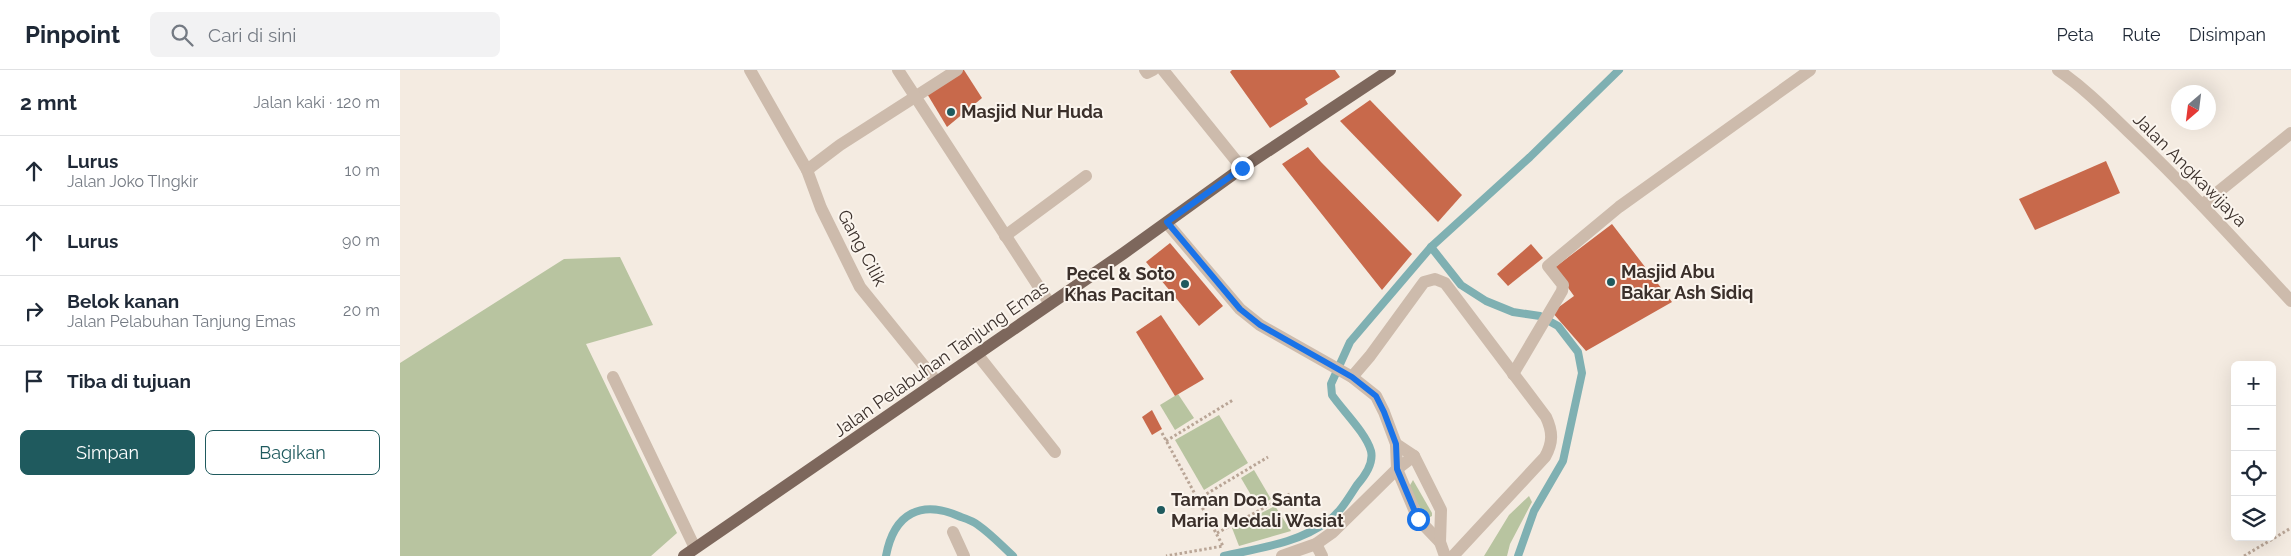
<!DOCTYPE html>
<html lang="id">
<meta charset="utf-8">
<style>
:root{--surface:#fff;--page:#f2f2f3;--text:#1f2937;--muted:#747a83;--line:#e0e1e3;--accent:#1f5a5e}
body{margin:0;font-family:Raleway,sans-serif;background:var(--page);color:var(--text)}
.controls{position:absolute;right:15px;bottom:15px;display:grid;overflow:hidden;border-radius:8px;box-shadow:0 5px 20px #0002}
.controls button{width:45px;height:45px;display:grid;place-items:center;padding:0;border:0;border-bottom:1px solid var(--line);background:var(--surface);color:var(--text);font:25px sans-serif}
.compass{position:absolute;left:1771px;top:15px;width:45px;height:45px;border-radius:50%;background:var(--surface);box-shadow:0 5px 20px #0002;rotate:208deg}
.stop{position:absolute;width:15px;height:15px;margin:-11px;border:4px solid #1a73e8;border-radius:50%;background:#fff}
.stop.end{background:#1a73e8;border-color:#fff;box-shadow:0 1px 5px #0008}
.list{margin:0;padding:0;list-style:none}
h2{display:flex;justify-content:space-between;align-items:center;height:65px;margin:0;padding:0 20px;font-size:21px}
h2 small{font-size:16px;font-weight:400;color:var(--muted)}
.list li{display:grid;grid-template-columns:32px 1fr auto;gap:15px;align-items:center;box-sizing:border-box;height:70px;padding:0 20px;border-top:1px solid var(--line)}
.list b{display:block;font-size:19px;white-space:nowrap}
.list p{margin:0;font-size:16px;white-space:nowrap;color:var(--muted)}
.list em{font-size:16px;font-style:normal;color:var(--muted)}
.actions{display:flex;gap:10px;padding:15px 20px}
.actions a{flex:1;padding:11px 0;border:1px solid var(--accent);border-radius:8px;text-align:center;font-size:18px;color:var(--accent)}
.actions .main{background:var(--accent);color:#fff}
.icon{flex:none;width:28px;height:28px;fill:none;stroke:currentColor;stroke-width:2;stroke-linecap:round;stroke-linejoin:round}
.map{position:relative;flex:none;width:1891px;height:486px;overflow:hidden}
header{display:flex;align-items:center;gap:30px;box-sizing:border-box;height:70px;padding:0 25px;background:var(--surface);border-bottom:1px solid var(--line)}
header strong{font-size:24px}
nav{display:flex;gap:28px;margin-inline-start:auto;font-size:18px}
.search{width:350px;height:45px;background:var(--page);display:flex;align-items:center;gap:12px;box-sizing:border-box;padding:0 18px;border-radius:8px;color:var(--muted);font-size:19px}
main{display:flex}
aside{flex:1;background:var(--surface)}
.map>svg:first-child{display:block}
</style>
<header>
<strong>Pinpoint</strong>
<div class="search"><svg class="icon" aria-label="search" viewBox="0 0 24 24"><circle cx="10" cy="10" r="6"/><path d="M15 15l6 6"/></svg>Cari di sini</div>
<nav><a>Peta</a><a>Rute</a><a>Disimpan</a></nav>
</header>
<main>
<aside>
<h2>2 mnt<small>Jalan kaki · 120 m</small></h2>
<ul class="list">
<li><svg class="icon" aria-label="ahead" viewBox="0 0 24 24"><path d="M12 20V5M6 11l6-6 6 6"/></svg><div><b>Lurus</b><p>Jalan Joko TIngkir</p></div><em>10 m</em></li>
<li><svg class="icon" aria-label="ahead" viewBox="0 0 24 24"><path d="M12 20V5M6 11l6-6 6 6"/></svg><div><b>Lurus</b></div><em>90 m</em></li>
<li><svg class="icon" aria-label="right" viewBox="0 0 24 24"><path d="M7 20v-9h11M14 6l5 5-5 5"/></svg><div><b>Belok kanan</b><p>Jalan Pelabuhan Tanjung Emas</p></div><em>20 m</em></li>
<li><svg class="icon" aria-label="arrive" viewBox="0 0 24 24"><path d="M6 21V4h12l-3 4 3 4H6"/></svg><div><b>Tiba di tujuan</b></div></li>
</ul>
<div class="actions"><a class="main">Simpan</a><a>Bagikan</a></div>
</aside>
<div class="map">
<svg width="1891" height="486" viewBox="0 0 1891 486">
<rect width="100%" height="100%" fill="#f4ebe1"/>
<g fill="#b8c4a0">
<path d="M 220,187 L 253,255 L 186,274 L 277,463 L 251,486 L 0,486 L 0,293 L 164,189 Z"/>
<path d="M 778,324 L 794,348 L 775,360 L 760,335 Z"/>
<path d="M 819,345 L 848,393 L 804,420 L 775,370 Z"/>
<path d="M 854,400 L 871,429 L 858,437 L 841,408 Z"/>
<path d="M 1013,410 L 1032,443 L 1032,446 L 1028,448 L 1024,446 L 1009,417 Z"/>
<path d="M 1129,426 L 1132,432 L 1110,474 L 1107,486 L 1084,486 L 1109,445 Z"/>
<path d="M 875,436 L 891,461 L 839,476 L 832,458 Z"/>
</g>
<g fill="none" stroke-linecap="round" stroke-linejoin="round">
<g stroke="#7fb0b2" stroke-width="8">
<path d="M 1031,177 L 1061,215 L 1086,231 L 1113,242 L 1140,246 L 1158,256 L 1178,282 L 1182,303 L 1163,391 L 1134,441 L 1118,486"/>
<path d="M 486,486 C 494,443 521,429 561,447 C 567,449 573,451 578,455 C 591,464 602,476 613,486"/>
<path d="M 824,486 C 859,478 899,473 928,451 C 940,443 949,427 957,415 C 965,406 974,394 971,381 C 966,363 943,341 932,325 L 931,314 L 950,272 L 1031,177 L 1130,87 L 1219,0"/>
</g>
</g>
<g fill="#c8694b">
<path d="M 560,0 L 564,0 L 582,28 L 547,57 L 526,22 Z"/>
<path d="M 832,0 L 935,0 L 940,7 L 905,29 L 908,34 L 870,58 L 830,2 Z"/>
<path d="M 970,30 L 1062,125 L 1038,152 L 940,51 Z"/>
<path d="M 908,77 L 921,92 L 1012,184 L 982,220 L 882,94 Z"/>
<path d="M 1706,91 L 1720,123 L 1635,160 L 1619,129 Z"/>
<path d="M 1212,154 L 1272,232 L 1186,281 L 1152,242 L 1174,226 L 1154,198 Z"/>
<path d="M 770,173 L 823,236 L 799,256 L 746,192 Z"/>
<path d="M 1131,174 L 1143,188 L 1108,216 L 1097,204 Z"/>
<path d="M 761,245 L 804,309 L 775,326 L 736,262 Z"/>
<path d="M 752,340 L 762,359 L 752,365 L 742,347 Z"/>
</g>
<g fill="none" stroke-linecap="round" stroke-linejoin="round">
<g stroke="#b9a596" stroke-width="3" stroke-dasharray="2.5 2.5" stroke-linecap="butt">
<path d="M 762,363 L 823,476 L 766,486"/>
<path d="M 766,371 L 833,330"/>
<path d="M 798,429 L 868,387"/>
<path d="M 817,463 L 890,424"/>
<path d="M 1844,486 L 1891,458"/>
</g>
<g stroke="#cdbbac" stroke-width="12">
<path d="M 350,0 L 407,100 L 440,75 L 557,0"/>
<path d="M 498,0 L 650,234"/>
<path d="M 745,0 L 747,3 L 753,0"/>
<path d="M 763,0 L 842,98"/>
<path d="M 1658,0 C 1686,19 1709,43 1733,66 C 1788,118 1839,175 1891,231"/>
<path d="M 407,100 L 421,138 L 460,217 L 537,312"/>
<path d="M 1802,135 L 1891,63"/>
<path d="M 767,153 L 840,239 L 860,255 L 952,307 L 976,326 L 984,342 L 996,374 L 997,399 L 1018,449 L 1040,472"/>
<path d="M 605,166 L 686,106"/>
<path d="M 577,284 L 655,382"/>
<path d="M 1113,304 L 1162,221 L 1163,215 L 1148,196 L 1219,137 L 1410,0"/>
<path d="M 213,307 L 295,478"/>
<path d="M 952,307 L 970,286 L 1024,212 L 1035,209 L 1045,213 L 1146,347 C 1153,362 1153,373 1145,387 L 1053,486"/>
<path d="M 996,374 L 1014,386 L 1041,440 L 1040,472 L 1045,486"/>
<path d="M 553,462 L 564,486"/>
<path d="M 916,474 L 922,486"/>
<path d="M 882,486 L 916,474 L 933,462 L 997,399 L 1014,386"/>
</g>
<path stroke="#7d675c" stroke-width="12" d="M 284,486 L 724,183 L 842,98 L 990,0"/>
</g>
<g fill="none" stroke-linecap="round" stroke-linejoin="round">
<path stroke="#1a73e8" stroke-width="6" d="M 842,98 L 767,152 L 840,239 L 860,255 L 952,307 L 976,326 L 984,342 L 996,374 L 997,399 L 1018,449"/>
</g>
<g fill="#1f5a5e" stroke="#fbf5ee" stroke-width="2">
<circle cx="551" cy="42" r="5"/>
<circle cx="1211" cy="212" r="5"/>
<circle cx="785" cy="214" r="5"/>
<circle cx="761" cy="440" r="5"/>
</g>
<g text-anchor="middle" stroke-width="4" stroke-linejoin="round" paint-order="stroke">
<g font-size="18" font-weight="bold" fill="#3b302b" stroke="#fbf5ee" text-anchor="start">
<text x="561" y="48">Masjid Nur Huda</text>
<text x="1221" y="208">Masjid Abu<tspan x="1221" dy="21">Bakar Ash Sidiq</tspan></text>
<text x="775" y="210" text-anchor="end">Pecel &amp; Soto<tspan x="775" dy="21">Khas Pacitan</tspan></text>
<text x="771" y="436">Taman Doa Santa<tspan x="771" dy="21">Maria Medali Wasiat</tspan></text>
</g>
<g font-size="18" fill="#3b302b" stroke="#fbf5ee">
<text transform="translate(1790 100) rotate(45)" y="6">Jalan Angkawijaya</text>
<text transform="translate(462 178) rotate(62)" y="6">Gang Cilik</text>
<text transform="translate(541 289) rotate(-35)" y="6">Jalan Pelabuhan Tanjung Emas</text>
</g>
</g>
</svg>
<div class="controls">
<button>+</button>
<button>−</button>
<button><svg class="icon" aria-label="locate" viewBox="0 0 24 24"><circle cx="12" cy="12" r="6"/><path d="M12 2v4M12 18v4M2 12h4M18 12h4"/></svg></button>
<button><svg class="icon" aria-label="layers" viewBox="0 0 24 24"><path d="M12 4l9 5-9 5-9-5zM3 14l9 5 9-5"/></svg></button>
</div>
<svg class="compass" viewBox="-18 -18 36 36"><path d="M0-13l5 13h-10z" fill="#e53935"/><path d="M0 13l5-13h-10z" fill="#747a83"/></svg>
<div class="stop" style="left:1018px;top:449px"></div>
<div class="stop end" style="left:842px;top:98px"></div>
</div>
</main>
